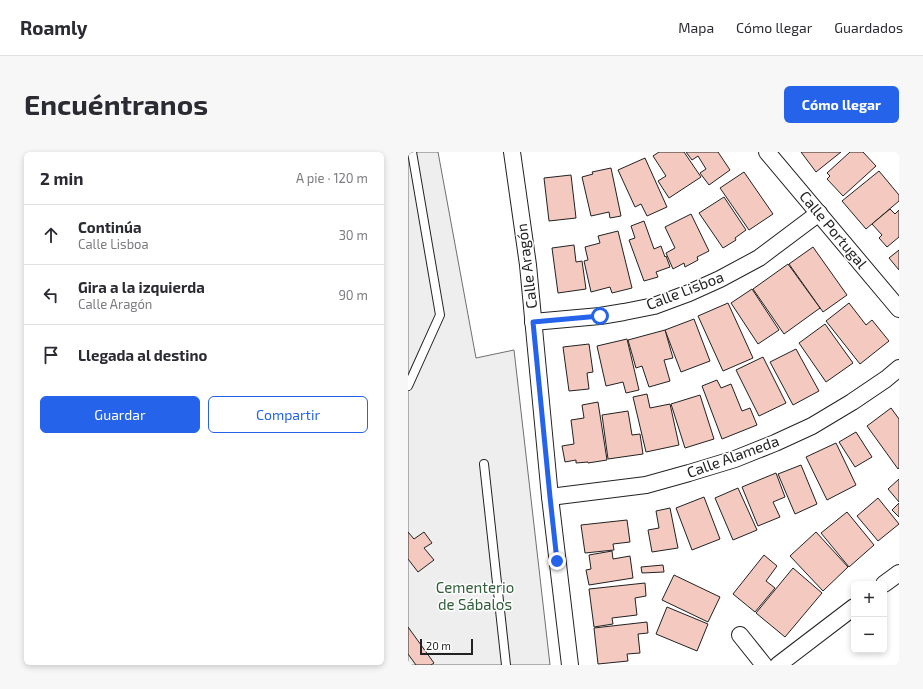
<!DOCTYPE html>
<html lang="es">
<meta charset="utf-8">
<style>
:root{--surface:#fff;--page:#f7f7f7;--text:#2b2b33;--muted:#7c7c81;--line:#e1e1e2;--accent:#2563eb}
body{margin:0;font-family:"Exo 2",sans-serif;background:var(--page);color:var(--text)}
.controls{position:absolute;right:12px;bottom:12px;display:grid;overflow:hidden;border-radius:6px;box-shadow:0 2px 6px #0003}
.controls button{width:36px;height:36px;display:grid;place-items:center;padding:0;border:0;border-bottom:1px solid var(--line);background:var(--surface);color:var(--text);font:20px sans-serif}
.scale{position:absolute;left:12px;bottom:10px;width:53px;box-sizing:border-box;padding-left:4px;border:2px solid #222;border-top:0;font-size:11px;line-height:14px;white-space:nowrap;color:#222;-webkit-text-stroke:3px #fff;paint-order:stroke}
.stop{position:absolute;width:12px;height:12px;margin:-9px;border:3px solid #2563eb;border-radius:50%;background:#fff}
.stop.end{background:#2563eb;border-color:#fff;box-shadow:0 1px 4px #0008}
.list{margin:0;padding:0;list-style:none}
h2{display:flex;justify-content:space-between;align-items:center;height:52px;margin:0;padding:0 16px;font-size:17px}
h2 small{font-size:13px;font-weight:400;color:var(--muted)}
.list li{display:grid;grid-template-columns:26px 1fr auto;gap:12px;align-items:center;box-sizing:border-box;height:60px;padding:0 16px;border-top:1px solid var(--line)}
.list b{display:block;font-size:15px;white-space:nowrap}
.list p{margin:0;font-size:13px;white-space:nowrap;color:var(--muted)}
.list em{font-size:13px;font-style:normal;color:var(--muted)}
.actions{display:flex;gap:8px;padding:12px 16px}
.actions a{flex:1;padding:9px 0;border:1px solid var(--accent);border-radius:6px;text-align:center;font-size:14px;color:var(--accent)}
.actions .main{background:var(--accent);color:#fff}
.icon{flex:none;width:22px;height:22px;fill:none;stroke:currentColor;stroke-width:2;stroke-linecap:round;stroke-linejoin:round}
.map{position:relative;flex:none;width:491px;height:513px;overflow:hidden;border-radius:6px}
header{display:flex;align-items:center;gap:24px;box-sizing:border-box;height:56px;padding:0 20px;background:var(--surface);border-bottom:1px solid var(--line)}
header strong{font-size:19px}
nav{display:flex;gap:22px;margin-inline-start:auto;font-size:14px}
.intro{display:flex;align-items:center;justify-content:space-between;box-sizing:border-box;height:96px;padding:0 24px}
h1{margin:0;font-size:28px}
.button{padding:10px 18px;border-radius:6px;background:var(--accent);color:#fff;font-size:14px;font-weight:700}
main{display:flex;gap:24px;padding:0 24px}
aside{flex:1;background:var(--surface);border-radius:6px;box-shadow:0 2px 6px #0003}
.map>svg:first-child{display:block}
</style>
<header>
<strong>Roamly</strong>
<nav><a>Mapa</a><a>Cómo llegar</a><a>Guardados</a></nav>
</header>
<div class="intro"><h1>Encuéntranos</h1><a class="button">Cómo llegar</a></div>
<main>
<aside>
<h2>2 min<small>A pie · 120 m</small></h2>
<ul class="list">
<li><svg class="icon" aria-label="ahead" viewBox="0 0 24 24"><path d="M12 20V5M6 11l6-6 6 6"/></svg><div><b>Continúa</b><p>Calle Lisboa</p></div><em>30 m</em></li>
<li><svg class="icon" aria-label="left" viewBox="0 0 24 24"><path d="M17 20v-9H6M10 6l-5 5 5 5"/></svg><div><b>Gira a la izquierda</b><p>Calle Aragón</p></div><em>90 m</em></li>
<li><svg class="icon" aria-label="arrive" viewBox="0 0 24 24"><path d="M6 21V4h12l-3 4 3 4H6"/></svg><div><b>Llegada al destino</b></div></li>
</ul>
<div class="actions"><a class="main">Guardar</a><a>Compartir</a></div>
</aside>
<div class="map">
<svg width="491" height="513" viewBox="0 0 491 513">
<rect width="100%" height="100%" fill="#fff"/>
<path fill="#eee" stroke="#6f6f6f" d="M 0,0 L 30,0 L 68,206 L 106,198 L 142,513 L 0,513 Z"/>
<g fill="#f3c9c0" stroke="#222">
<path d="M 251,0 L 276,0 L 293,25 L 261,46 L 250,29 L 258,24 L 245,4 Z"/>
<path d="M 278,0 L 310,0 L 322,18 L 301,33 L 292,21 L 298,17 L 290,4 L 284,8 Z"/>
<path d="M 393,0 L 433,0 L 408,20 Z"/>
<path d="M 442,0 L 455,0 L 468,14 L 435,44 L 419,27 L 422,24 L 419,21 Z"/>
<path d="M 237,6 L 259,55 L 239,64 L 233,52 L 227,55 L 210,18 Z"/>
<path d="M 203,16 L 213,64 L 202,66 L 201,60 L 183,64 L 174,25 L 185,22 L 184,20 Z"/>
<path d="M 471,19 L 491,43 L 491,49 L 458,77 L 434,49 Z"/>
<path d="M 336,20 L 365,62 L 341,78 L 312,36 Z"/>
<path d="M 163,23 L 168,66 L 141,69 L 136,26 Z"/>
<path d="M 316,45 L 338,78 L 327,86 L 328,88 L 315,96 L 291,61 Z"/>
<path d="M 482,57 L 487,62 L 491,58 L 491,85 L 479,95 L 471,86 L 474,83 L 464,72 Z"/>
<path d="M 283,62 L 301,99 L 289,105 L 290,108 L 277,115 L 276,111 L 265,117 L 258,101 L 267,96 L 257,75 Z"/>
<path d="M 236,69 L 246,97 L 253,94 L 257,105 L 258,104 L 262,115 L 248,120 L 250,125 L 236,129 L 221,88 L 227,86 L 223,74 Z"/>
<path d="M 210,79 L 224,136 L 204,141 L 202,135 L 183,140 L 176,109 L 180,108 L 177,95 L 192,91 L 190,84 Z"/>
<path d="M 166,93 L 168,110 L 174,109 L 178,137 L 150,141 L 144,96 Z"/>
<path d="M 405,95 L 439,143 L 415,160 L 381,112 Z"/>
<path d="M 491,98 L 491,118 L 481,106 Z"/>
<path d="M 380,112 L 412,156 L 376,182 L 345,137 Z"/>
<path d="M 344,137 L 371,178 L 350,192 L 323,151 Z"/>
<path d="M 320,151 L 345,206 L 315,219 L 290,164 Z"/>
<path d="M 441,151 L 458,173 L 464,168 L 481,189 L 452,212 L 418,169 Z"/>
<path d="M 286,167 L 302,209 L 273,220 L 257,178 Z"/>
<path d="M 417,172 L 445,211 L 418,230 L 391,191 Z"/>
<path d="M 257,178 L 265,206 L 256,208 L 262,229 L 241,235 L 234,214 L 228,216 L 220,188 Z"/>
<path d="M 219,187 L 231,238 L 218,241 L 215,230 L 198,234 L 189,194 Z"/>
<path d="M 181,192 L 185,220 L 179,221 L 181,237 L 161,239 L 155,195 Z"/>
<path d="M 388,197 L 411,239 L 385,253 L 362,210 Z"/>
<path d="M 355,205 L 378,251 L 351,264 L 328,218 Z"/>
<path d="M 309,228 L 313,236 L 323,232 L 334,259 L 342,256 L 349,273 L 314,287 L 294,234 Z"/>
<path d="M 239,242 L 242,256 L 262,252 L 271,293 L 238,300 L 225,245 Z"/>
<path d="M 292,243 L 306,287 L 277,296 L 263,252 Z"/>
<path d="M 190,250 L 199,308 L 180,311 L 180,310 L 168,311 L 168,308 L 157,310 L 154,294 L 166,292 L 163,268 L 176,266 L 174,253 Z"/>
<path d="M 483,256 L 491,267 L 491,316 L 490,317 L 459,274 Z"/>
<path d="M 220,259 L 224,283 L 232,282 L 235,302 L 200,307 L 194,263 Z"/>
<path d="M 448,280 L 464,305 L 447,315 L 431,290 Z"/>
<path d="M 428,291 L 448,333 L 419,348 L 398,305 Z"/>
<path d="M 393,313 L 409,352 L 387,362 L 370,322 Z"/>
<path d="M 368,321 L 377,345 L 365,350 L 372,365 L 350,374 L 334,335 Z"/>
<path d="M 491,327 L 491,350 L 480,337 Z"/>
<path d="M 330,336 L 349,378 L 325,388 L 307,346 Z"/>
<path d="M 296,345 L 312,387 L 284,398 L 268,356 Z"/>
<path d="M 470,346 L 491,372 L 470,389 L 449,364 Z"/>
<path d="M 491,351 L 491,365 L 484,358 Z"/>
<path d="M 262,356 L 270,396 L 244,400 L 240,378 L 251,376 L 248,359 Z"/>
<path d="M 439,360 L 466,393 L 441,415 L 413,381 Z"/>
<path d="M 219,368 L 222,390 L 205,392 L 206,398 L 177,401 L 173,373 Z"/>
<path d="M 0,380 L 6,387 L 16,380 L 24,391 L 16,396 L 26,408 L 10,420 L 0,407 Z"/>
<path d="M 408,380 L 440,415 L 415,439 L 382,404 Z"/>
<path d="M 204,399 L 205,407 L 222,404 L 225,426 L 181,433 L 178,418 L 183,417 L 181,403 Z"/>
<path d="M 356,403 L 369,414 L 358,429 L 367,436 L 347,460 L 325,442 Z"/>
<path d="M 255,413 L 256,420 L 234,421 L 233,415 Z"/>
<path d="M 385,416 L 414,441 L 377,485 L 348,461 Z"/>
<path d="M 266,423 L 312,445 L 300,470 L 254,448 Z"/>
<path d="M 237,431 L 238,444 L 227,446 L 229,463 L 204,466 L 205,472 L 186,475 L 181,437 Z"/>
<path d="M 259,455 L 300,472 L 289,499 L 248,482 Z"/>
<path d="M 239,470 L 240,481 L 230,482 L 232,501 L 219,502 L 220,509 L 190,512 L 186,476 Z"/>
<path d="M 0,475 L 26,511 L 23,513 L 8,513 L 0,502 Z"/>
</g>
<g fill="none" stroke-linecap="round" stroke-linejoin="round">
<g stroke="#222" stroke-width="10">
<g id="service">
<path d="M 0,234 L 32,163 L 4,0"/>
<path d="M 76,312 L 98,513"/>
</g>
</g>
<g stroke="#222" stroke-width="18">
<g id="minor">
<path d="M 104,0 L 120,113 L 142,345 L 162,513"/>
<path d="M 359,0 L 491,157"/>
<path d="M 125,170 L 192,164 L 216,160 L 246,154 L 281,141 L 312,127 L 351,106 L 411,61"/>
<path d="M 142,345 L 238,333 L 281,321 L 327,307 L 367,291 L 404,274 L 444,250 L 478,227 L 491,216"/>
<path d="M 476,432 L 491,421"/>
<path d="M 332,483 L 356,513"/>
<path d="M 370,513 L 446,455"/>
</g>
</g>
<use href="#service" stroke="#fff" stroke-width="8"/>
<use href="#minor" stroke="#fff" stroke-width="16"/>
</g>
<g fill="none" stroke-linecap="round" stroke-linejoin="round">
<path stroke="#2563eb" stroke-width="5" d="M 149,409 L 142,345 L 125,170 L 192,164"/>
</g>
<g text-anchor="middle" stroke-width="3" stroke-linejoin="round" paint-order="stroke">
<g font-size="15" fill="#222" stroke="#fff">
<text transform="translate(425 78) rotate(50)" y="5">Calle Portugal</text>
<text transform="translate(119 114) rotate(-97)" y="5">Calle Aragón</text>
<text transform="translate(277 139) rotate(-21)" y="5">Calle Lisboa</text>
<text transform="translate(325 305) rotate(-20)" y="5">Calle Alameda</text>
</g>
<g font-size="15" fill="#2f5e38" stroke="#fff">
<text x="67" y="441">Cementerio<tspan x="67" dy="17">de Sábalos</tspan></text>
</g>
</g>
</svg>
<div class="controls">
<button>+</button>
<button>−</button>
</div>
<div class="scale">20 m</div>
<div class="stop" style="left:192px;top:164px"></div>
<div class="stop end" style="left:149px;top:409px"></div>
</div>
</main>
